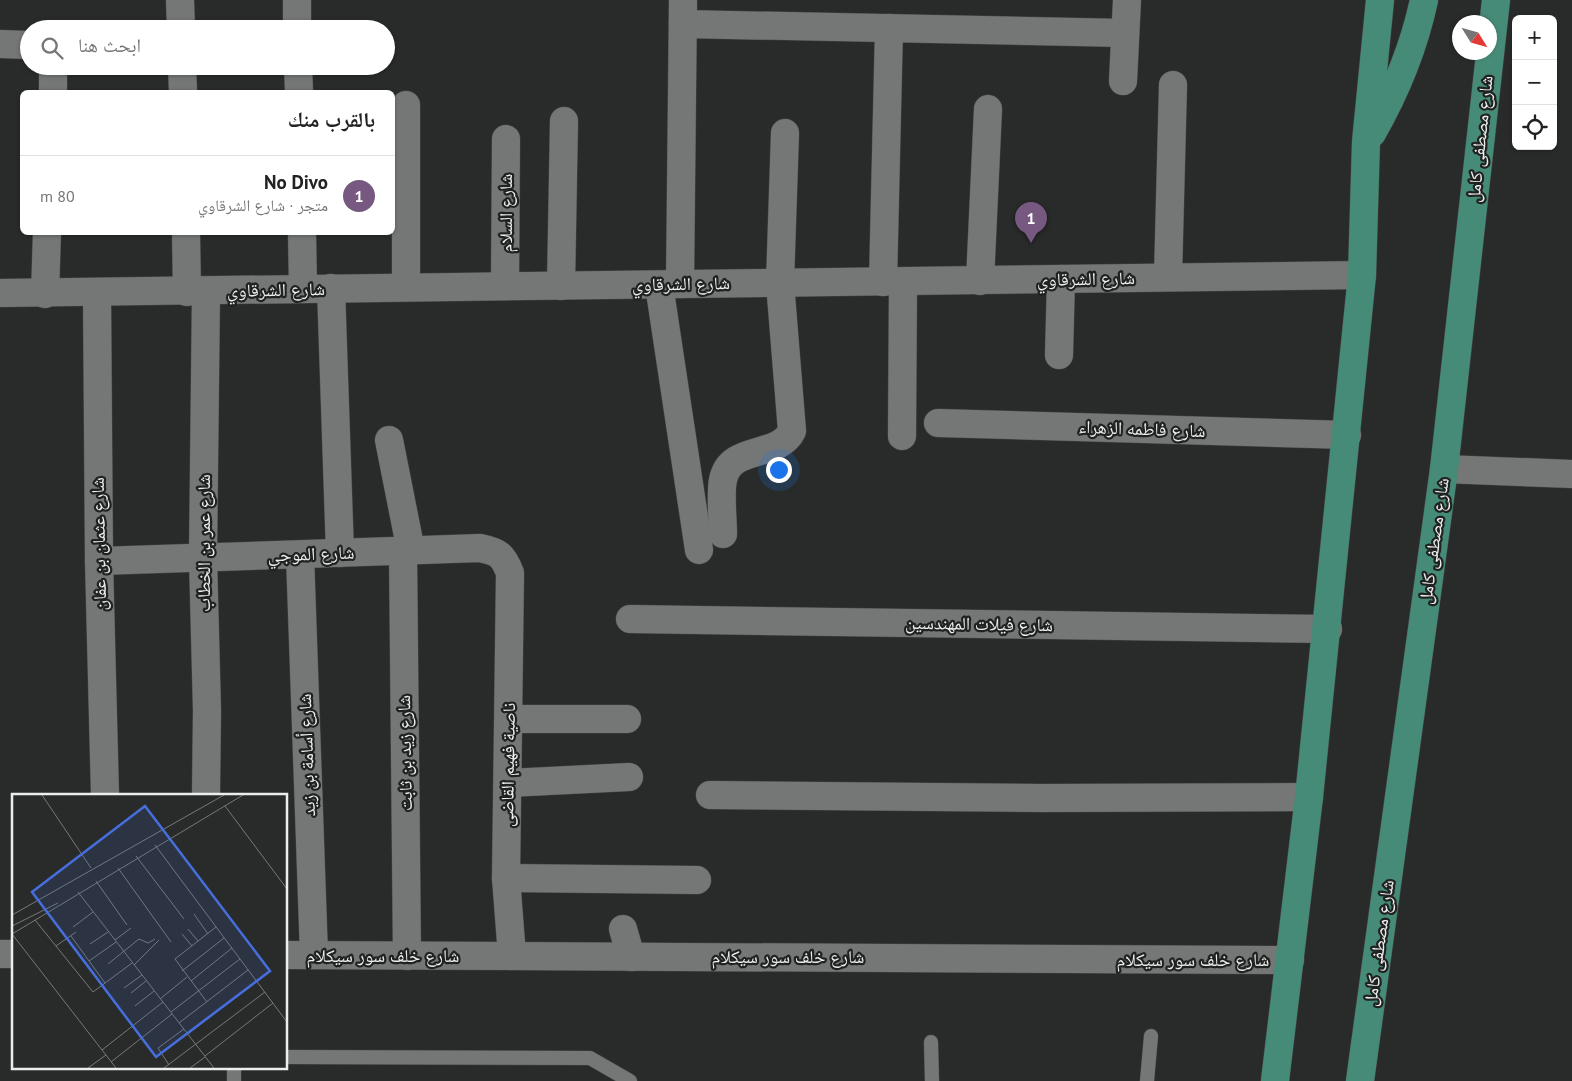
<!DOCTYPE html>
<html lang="ar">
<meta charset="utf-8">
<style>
:root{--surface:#fff;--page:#f2f2f2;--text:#222;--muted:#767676;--line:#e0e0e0;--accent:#765880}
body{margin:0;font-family:"PT Sans","Noto Naskh Arabic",sans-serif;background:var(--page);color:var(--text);direction:rtl}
.controls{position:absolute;right:15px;top:15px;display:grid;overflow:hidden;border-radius:8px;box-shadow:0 1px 4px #0004}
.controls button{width:45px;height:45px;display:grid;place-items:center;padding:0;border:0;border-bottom:1px solid var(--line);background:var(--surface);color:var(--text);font:25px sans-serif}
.compass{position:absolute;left:1452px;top:15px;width:45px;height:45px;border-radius:50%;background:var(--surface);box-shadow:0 1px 4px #0004;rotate:127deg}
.you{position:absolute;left:778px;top:469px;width:18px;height:18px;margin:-12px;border:4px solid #fff;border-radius:50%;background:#1a73e8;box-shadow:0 0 0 8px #1a73e833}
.badge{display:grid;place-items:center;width:32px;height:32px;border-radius:50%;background:var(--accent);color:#fff;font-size:16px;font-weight:700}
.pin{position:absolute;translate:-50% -41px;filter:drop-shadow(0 1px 2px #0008)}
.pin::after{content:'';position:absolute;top:26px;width:18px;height:15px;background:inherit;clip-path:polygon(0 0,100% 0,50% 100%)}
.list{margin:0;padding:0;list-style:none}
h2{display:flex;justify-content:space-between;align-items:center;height:65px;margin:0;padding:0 20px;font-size:21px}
h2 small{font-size:16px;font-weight:400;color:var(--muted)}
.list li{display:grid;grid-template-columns:32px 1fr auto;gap:15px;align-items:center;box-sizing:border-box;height:80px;padding:0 20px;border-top:1px solid var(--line)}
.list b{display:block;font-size:19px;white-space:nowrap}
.list p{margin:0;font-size:16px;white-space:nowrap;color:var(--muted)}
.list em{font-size:16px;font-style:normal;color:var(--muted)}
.icon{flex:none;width:28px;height:28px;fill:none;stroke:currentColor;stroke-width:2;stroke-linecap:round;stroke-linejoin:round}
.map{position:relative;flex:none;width:1572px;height:1081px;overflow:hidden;direction:ltr}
.search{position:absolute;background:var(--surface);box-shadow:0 1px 4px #0004;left:20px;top:20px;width:375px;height:55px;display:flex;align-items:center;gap:12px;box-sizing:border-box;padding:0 18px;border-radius:28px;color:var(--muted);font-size:19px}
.panel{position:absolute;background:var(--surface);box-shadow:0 1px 4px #0004;left:20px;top:90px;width:375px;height:145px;border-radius:8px;direction:rtl}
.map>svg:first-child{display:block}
</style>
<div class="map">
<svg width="1572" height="1081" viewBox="0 0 1572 1081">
<rect width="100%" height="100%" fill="#292b2a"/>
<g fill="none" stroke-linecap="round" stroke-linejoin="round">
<g stroke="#464847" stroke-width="15">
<g id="service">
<path d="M 931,1042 L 932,1081"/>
<path d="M 286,1057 L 590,1058 L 630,1081"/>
<path d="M 234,1067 L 234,1081"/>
<path d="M 1147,1081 L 1151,1036"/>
</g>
</g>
<g stroke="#464847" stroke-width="29">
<g id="minor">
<path d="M 180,0 L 181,29"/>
<path d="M 297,0 L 297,29"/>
<path d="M 683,24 L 1125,33"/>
<path d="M 0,44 L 29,45"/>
<path d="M 182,66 L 183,92"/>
<path d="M 298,66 L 299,92"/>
<path d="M 1123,81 L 1127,0"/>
<path d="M 53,92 L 53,66"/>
<path d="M 406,105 L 406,287"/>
<path d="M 186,232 L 187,292"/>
<path d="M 302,232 L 303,289"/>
<path d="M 1168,277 L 1173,85"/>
<path d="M 980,281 L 988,109"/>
<path d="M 883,282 L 889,28"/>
<path d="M 680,284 L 683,0"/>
<path d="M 659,285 L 699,550"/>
<path d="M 505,286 L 506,139"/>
<path d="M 561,286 L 564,121"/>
<path d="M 331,288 L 340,553"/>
<path d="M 206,291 L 203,558 L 207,711 L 206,795"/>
<path d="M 0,293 L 1362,275"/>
<path d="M 97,293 L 99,561 L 105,795"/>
<path d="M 45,294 L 47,232"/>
<path d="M 1059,355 L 1061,279"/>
<path d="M 938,423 L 1347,435"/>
<path d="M 902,436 L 903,282"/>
<path d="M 389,440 L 411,551"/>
<path d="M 1444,469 L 1572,474"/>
<path d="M 723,534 C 723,520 720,493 723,480 C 730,444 778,459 792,431 L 780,283 L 785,133"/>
<path d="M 403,551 L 407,956"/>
<path d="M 300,555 L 314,955"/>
<path d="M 99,561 L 480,548 C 499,552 503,555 510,573 L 506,878 L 512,956"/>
<path d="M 630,619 L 1328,629"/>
<path d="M 509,719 L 627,719"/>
<path d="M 508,783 L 629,777"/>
<path d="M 710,795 L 1041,798 L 1309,797"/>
<path d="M 506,878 L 697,880"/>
<path d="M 623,929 L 631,957"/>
<path d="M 0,954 L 14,954"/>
<path d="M 286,955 L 1290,960"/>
</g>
</g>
<g stroke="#464847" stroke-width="29">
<g id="primary">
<path d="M 1372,133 C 1396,91 1414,47 1424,0"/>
<path d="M 1275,1081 L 1309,797 L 1362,275 L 1366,142 L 1380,0"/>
<path d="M 1360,1081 L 1444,469 L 1496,0"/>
</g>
</g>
<use href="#service" stroke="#747776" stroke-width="14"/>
<use href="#minor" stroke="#747776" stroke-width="28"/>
<use href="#primary" stroke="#468b77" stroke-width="28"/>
</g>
<g text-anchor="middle" stroke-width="4.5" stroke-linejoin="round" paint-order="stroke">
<g font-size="18" fill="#eceded" stroke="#1f2220">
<text transform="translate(1480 139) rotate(-84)" y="6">شارع مصطفى كامل</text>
<text transform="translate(506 213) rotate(-90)" y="6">شارع السلام</text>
<text transform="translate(1086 279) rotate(-1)" y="6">شارع الشرقاوي</text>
<text transform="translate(681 284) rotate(-1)" y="6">شارع الشرقاوي</text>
<text transform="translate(276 290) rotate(-1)" y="6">شارع الشرقاوي</text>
<text transform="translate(1142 429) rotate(2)" y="6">شارع فاطمه الزهراء</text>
<text transform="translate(1434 541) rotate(-82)" y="6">شارع مصطفى كامل</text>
<text transform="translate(204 543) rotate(-90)" y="6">شارع عمر بن الخطاب</text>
<text transform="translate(99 544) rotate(-91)" y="6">شارع عثمان بن عفان</text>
<text transform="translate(311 554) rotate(-2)" y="6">شارع الموجي</text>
<text transform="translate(979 624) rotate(1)" y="6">شارع فيلات المهندسين</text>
<text transform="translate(405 753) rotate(-91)" y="6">شارع زيد بن ثابت</text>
<text transform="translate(307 755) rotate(-92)" y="6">شارع أسامة بن زيد</text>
<text transform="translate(508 765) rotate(-89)" y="6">ناصية فهيم القاضى</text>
<text transform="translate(1379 943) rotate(-82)" y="6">شارع مصطفى كامل</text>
<text x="383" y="962">شارع خلف سور سيكلام</text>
<text x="788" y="963">شارع خلف سور سيكلام</text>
<text x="1193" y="966">شارع خلف سور سيكلام</text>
</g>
</g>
<g transform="translate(12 794)">
<rect width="275" height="275" fill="#292b2a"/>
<path fill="none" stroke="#777978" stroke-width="1" d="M 30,1 L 79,74M 213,12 L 275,95M 143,51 L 275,228M 124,62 L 172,125M 106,74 L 159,148M 84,87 L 115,131M 66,98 L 202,274M 182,120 L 196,140M 0,121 L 212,1M 23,126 L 81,198 L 120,169M 0,132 L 46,109M 61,133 L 81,118M 176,135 L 186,147M 0,140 L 104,274M 0,140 L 231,1M 170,140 L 180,152M 59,142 L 93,189M 103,146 L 119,134M 78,150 L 96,138M 44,152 L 64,138M 77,167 L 104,148M 96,170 L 127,145 L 136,149 L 143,145M 122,171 L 147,146M 170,177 L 212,144M 179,187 L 220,154M 112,194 L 130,181M 119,199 L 134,187M 148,205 L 175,183M 195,208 L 163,165 L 204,133M 123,212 L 142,197M 159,218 L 228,165M 167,229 L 236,176M 176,240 L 244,187M 90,256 L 151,208M 193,262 L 261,209M 99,268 L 160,220M 157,271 L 146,254 L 172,235M 76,274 L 94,261M 152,274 L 253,198M 178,274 L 193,263"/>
<path fill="#466edc" fill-opacity="0.15" stroke="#466edc" stroke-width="2.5" d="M 133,12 L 258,177 L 144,263 L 20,98 Z"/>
<rect width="275" height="275" fill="none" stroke="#eceded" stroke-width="2.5"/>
</g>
</svg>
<div class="controls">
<button>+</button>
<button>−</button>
<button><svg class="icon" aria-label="locate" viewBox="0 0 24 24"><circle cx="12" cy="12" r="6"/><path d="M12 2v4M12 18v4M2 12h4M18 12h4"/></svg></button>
</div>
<svg class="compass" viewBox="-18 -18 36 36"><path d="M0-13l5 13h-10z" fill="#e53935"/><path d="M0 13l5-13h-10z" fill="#767676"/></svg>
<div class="you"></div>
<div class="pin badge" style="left:1031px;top:243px">1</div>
<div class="search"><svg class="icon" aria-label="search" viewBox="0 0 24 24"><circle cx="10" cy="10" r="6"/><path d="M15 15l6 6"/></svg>ابحث هنا</div>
<section class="panel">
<h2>بالقرب منك<small></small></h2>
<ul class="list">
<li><span class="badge">1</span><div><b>No Divo</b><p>متجر · شارع الشرقاوي</p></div><em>80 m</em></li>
</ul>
</section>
</div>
